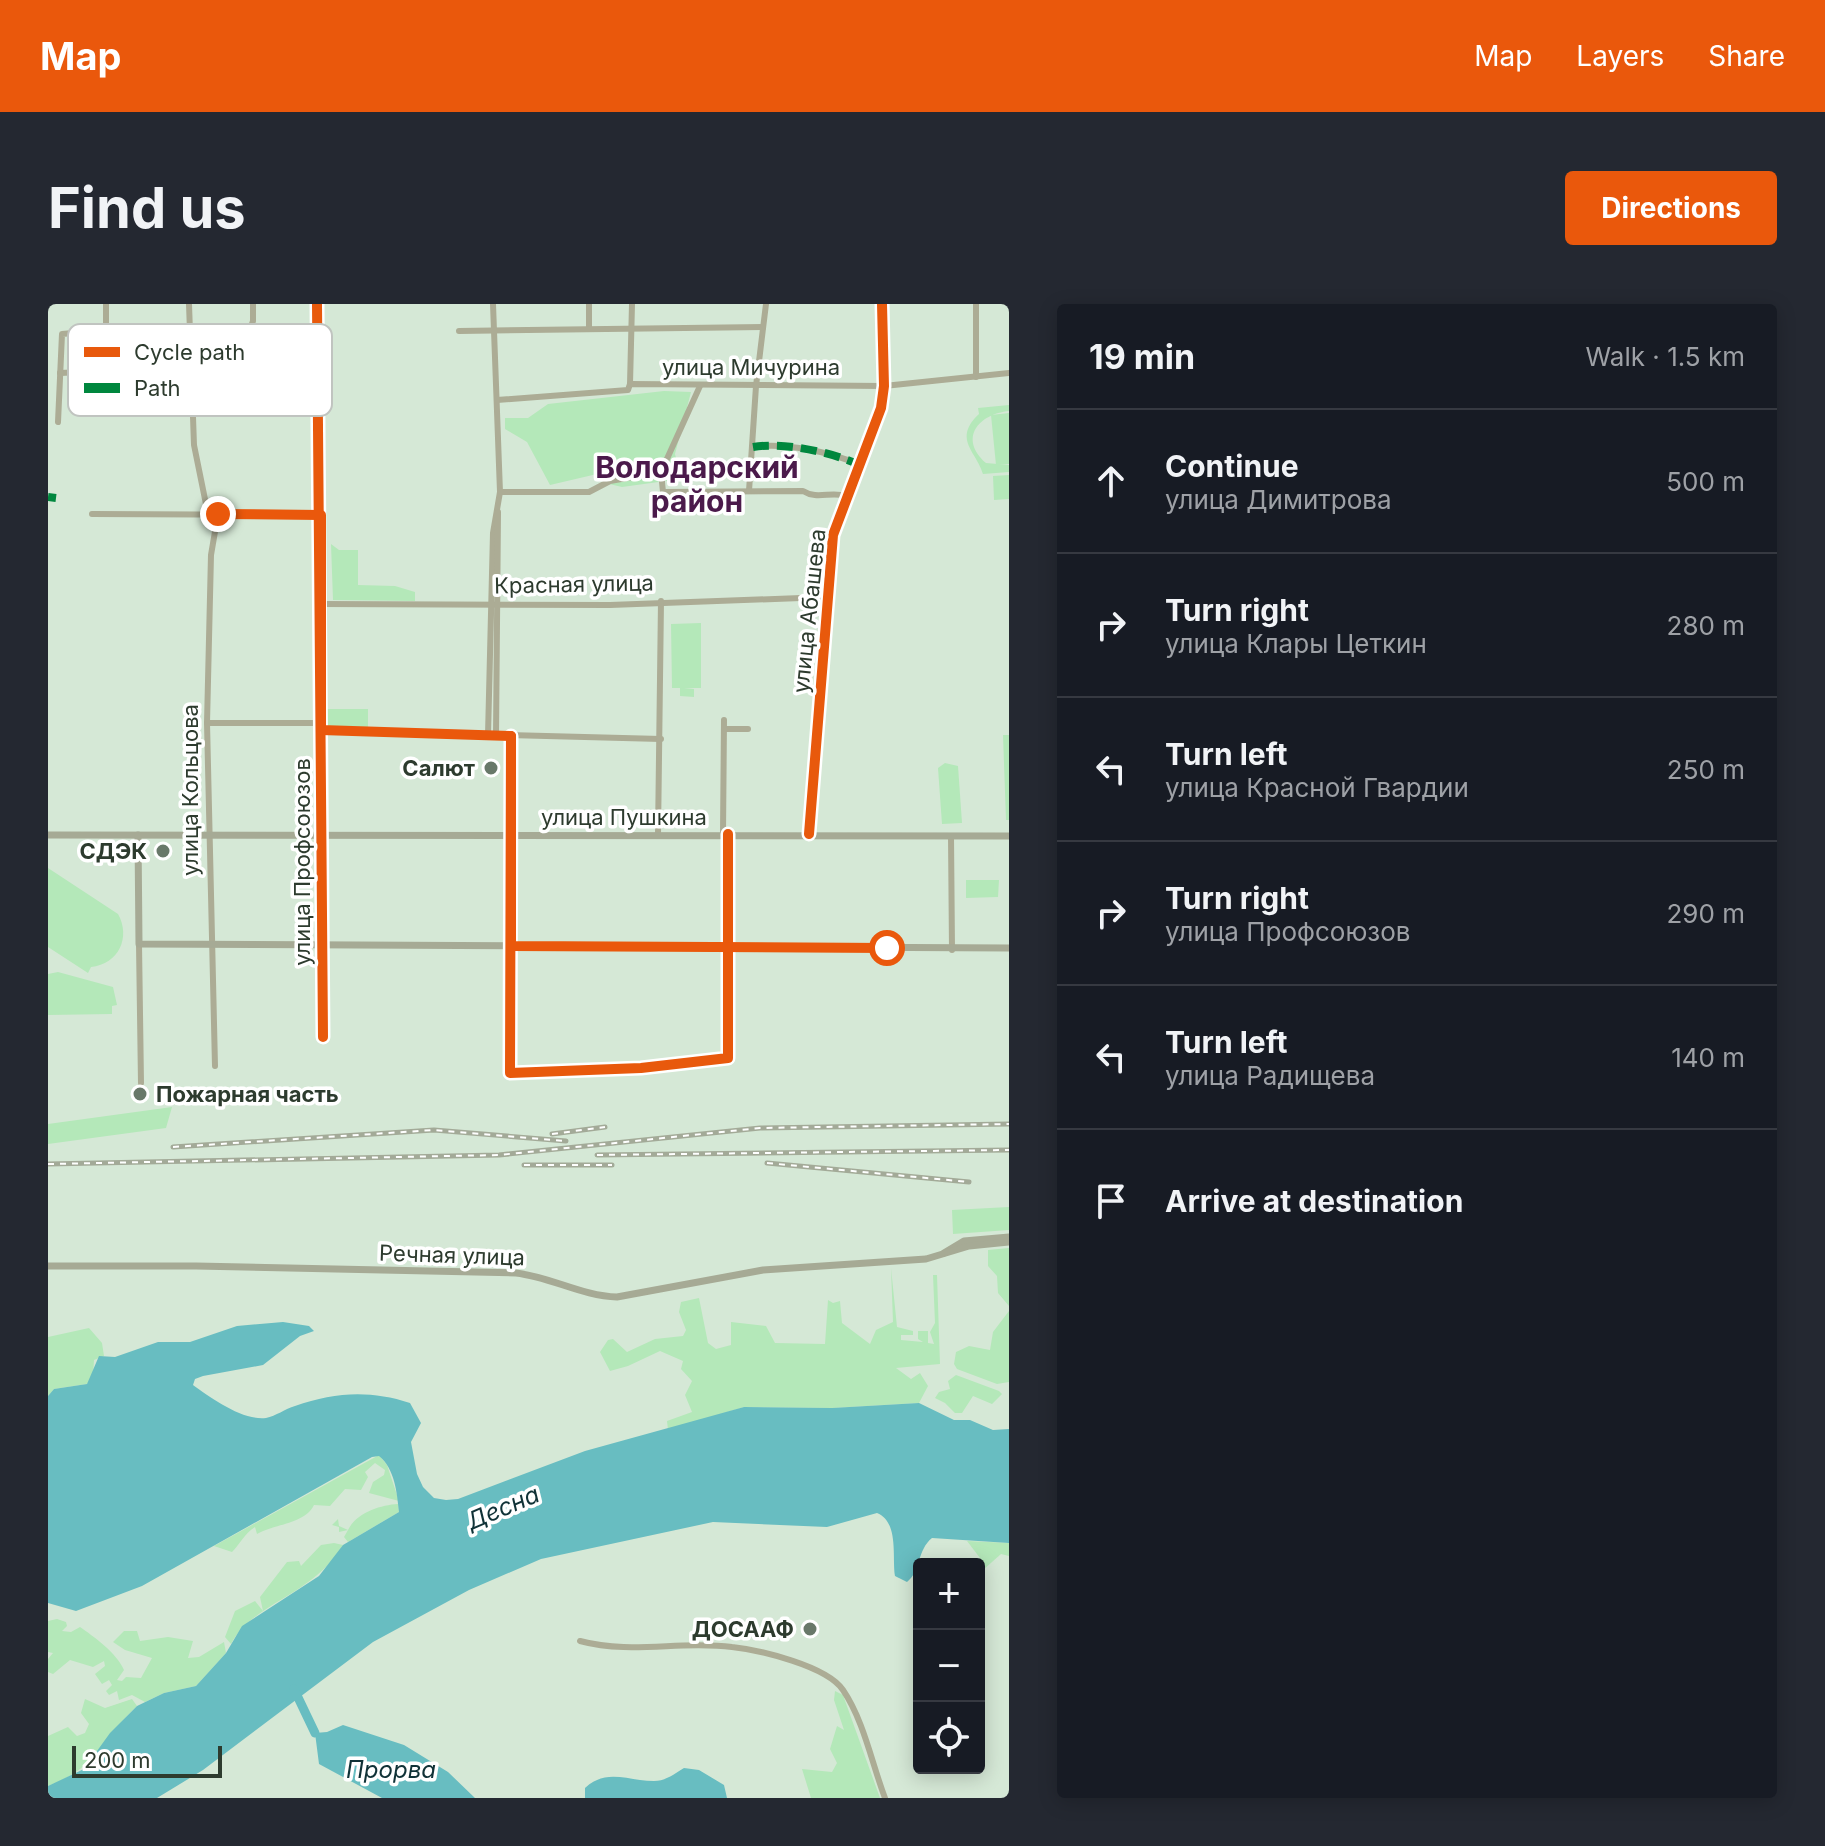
<!DOCTYPE html>
<meta charset="utf-8">
<style>
:root{--surface:#171b24;--page:#242831;--text:#f1f3f6;--muted:#9ea1a6;--line:#363941;--accent:#ea580c}
body{margin:0;font-family:Inter,sans-serif;background:var(--page);color:var(--text)}
.controls{position:absolute;right:24px;bottom:24px;display:grid;overflow:hidden;border-radius:8px;box-shadow:0 4px 20px #0003}
.controls button{width:72px;height:72px;display:grid;place-items:center;padding:0;border:0;border-bottom:2px solid var(--line);background:var(--surface);color:var(--text);font:40px sans-serif}
.scale{position:absolute;left:24px;bottom:20px;width:150px;box-sizing:border-box;padding-left:8px;border:4px solid #2d3b2e;border-top:0;font-size:22px;line-height:28px;white-space:nowrap;color:#2d3b2e;-webkit-text-stroke:6px #fff;paint-order:stroke}
.stop{position:absolute;width:24px;height:24px;margin:-18px;border:6px solid #ea580c;border-radius:50%;background:#fff}
.stop.end{background:#ea580c;border-color:#fff;box-shadow:0 2px 8px #0008}
.list{margin:0;padding:0;list-style:none}
h2{display:flex;justify-content:space-between;align-items:center;height:104px;margin:0;padding:0 32px;font-size:34px}
h2 small{font-size:26px;font-weight:400;color:var(--muted)}
.list li{display:grid;grid-template-columns:52px 1fr auto;gap:24px;align-items:center;box-sizing:border-box;height:144px;padding:0 32px;border-top:2px solid var(--line)}
.list b{display:block;font-size:30px;white-space:nowrap}
.list p{margin:0;font-size:26px;white-space:nowrap;color:var(--muted)}
.list em{font-size:26px;font-style:normal;color:var(--muted)}
.icon{flex:none;width:44px;height:44px;fill:none;stroke:currentColor;stroke-width:2;stroke-linecap:round;stroke-linejoin:round}
.map{position:relative;flex:none;width:961px;height:1494px;overflow:hidden;border-radius:8px}
header{display:flex;align-items:center;gap:48px;box-sizing:border-box;height:112px;padding:0 40px;background:var(--accent);color:#fff}
header strong{font-size:38px}
nav{display:flex;gap:44px;margin-inline-start:auto;font-size:28px}
.intro{display:flex;align-items:center;justify-content:space-between;box-sizing:border-box;height:192px;padding:0 48px}
h1{margin:0;font-size:56px}
.button{padding:20px 36px;border-radius:8px;background:var(--accent);color:#fff;font-size:28px;font-weight:700}
main{display:flex;gap:48px;padding:0 48px}
aside{flex:1;background:var(--surface);border-radius:8px;box-shadow:0 4px 20px #0003}
.map>svg:first-child{display:block}
</style>
<header>
<strong>Map</strong>
<nav><a>Map</a><a>Layers</a><a>Share</a></nav>
</header>
<div class="intro"><h1>Find us</h1><a class="button">Directions</a></div>
<main>
<div class="map">
<svg width="961" height="1494" viewBox="0 0 961 1494">
<rect width="100%" height="100%" fill="#d5e8d6"/>
<g fill="#b4e8b9">
<path d="M 616,87 L 643,88 L 627,150 L 629,158 L 662,163 L 676,169 L 574,183 L 557,179 L 549,170 L 502,181 L 479,138 L 457,125 L 457,114 L 480,114 L 500,100 Z"/>
<path d="M 961,101 L 961,107 C 931,110 910,134 938,159 L 961,161 L 961,168 L 935,170 C 929,148 904,135 931,110 L 930,104 Z"/>
<path d="M 961,109 L 961,160 L 948,161 L 943,111 Z"/>
<path d="M 961,171 L 961,195 L 946,196 L 945,172 Z"/>
<path d="M 283,240 L 291,246 L 310,246 L 310,281 L 347,282 L 367,288 L 367,297 L 285,296 Z"/>
<path d="M 653,319 L 653,384 L 636,384 L 646,385 L 646,393 L 632,392 L 632,384 L 624,384 L 623,320 Z"/>
<path d="M 278,405 L 320,405 L 320,423 L 278,422 Z"/>
<path d="M 955,431 L 961,431 L 961,516 L 958,516 Z"/>
<path d="M 897,459 L 910,462 L 914,519 L 894,520 L 890,464 Z"/>
<path d="M 0,564 L 70,610 C 83,633 71,660 43,663 L 40,669 L 0,643 Z"/>
<path d="M 918,576 L 951,576 L 950,593 L 918,594 Z"/>
<path d="M 10,668 L 65,683 L 69,701 L 64,702 L 64,710 L 0,711 L 0,670 Z"/>
<path d="M 124,803 L 118,824 L 0,840 L 0,820 Z"/>
<path d="M 961,903 L 961,926 L 905,930 L 904,906 Z"/>
<path d="M 961,944 L 961,1002 L 950,989 L 949,972 L 940,962 L 940,946 Z"/>
<path d="M 843,964 L 849,1023 L 865,1027 L 865,1031 L 853,1031 L 853,1036 L 875,1038 L 870,1035 L 870,1027 L 880,1027 L 880,1039 L 886,1040 L 882,1028 L 887,1019 L 885,971 L 889,971 L 892,1060 L 848,1064 L 863,1075 L 872,1069 L 880,1082 L 871,1099 L 784,1104 L 696,1103 L 620,1126 L 619,1117 L 644,1108 L 637,1091 L 644,1077 L 633,1065 L 635,1057 L 612,1047 L 580,1062 L 562,1067 L 552,1048 L 560,1036 L 565,1035 L 579,1048 L 607,1035 L 635,1032 L 638,1026 L 631,1008 L 633,998 L 651,994 L 660,1039 L 668,1045 L 683,1041 L 683,1018 L 718,1022 L 727,1039 L 777,1040 L 780,996 L 785,999 L 792,997 L 794,1019 L 822,1040 L 828,1026 L 845,1018 Z"/>
<path d="M 961,1007 L 961,1078 L 949,1080 L 909,1065 L 906,1060 L 908,1048 L 921,1042 L 942,1046 L 945,1028 Z"/>
<path d="M 41,1024 L 54,1039 L 56,1052 L 46,1056 L 45,1072 L 39,1080 L 6,1085 L 0,1092 L 0,1033 Z"/>
<path d="M 908,1071 L 951,1087 L 954,1090 L 944,1100 L 925,1092 L 914,1109 L 907,1109 L 897,1099 L 887,1094 L 891,1088 L 902,1085 L 900,1077 Z"/>
<path d="M 331,1151 L 339,1161 L 351,1197 L 321,1189 L 325,1178 L 336,1171 L 337,1166 L 327,1159 L 317,1168 L 320,1173 L 313,1186 L 297,1185 L 282,1202 L 266,1201 C 257,1220 226,1220 209,1230 L 207,1223 C 196,1230 192,1240 184,1248 L 166,1242 Z"/>
<path d="M 350,1200 L 351,1208 L 300,1238 L 296,1233 L 300,1226 L 291,1228 L 291,1223 L 284,1221 L 290,1215 L 291,1222 L 300,1226 C 308,1209 332,1201 350,1200 Z"/>
<path d="M 919,1237 L 961,1239 L 961,1252 L 953,1250 L 935,1266 L 929,1260 L 932,1254 Z"/>
<path d="M 286,1239 L 295,1241 C 265,1292 205,1298 183,1340 L 177,1333 L 187,1307 L 207,1297 L 215,1307 L 212,1293 L 239,1258 L 251,1257 L 253,1262 L 273,1241 Z"/>
<path d="M 9,1315 L 18,1318 L 19,1322 L 14,1327 L 23,1328 L 32,1323 C 45,1332 69,1349 76,1366 L 69,1376 L 74,1377 L 78,1373 L 93,1374 L 104,1354 L 77,1346 L 65,1338 L 76,1327 L 89,1327 L 92,1337 L 120,1333 L 145,1337 L 140,1354 L 151,1353 L 176,1338 L 178,1349 L 148,1382 L 116,1389 L 97,1398 L 84,1391 L 71,1396 L 69,1387 L 61,1391 L 58,1387 L 64,1381 L 61,1376 L 54,1380 L 47,1370 L 57,1362 L 56,1357 L 45,1363 L 22,1356 L 5,1370 L 0,1368 L 0,1355 L 5,1349 L 0,1348 L 0,1317 Z"/>
<path d="M 787,1387 L 795,1391 L 832,1494 L 763,1494 L 754,1465 L 784,1468 L 789,1459 L 782,1445 L 789,1422 L 796,1426 L 786,1396 Z"/>
<path d="M 37,1395 L 57,1404 L 84,1395 L 89,1402 C 53,1435 50,1464 0,1482 L 0,1432 L 20,1423 L 29,1432 L 37,1429 L 41,1420 L 33,1409 Z"/>
</g>
<g fill="#68bdc1">
<path d="M 235,1018 L 261,1022 L 266,1027 L 252,1032 L 215,1061 L 155,1072 L 147,1075 L 145,1081 C 163,1094 195,1117 218,1114 C 228,1112 237,1105 247,1102 C 287,1088 322,1086 362,1099 L 373,1119 L 363,1138 L 369,1170 L 375,1183 L 386,1194 L 398,1196 L 410,1195 L 537,1147 L 696,1103 L 784,1104 L 871,1099 L 906,1116 L 922,1116 L 945,1126 L 961,1125 L 961,1239 L 884,1234 C 869,1246 873,1267 859,1278 L 847,1272 C 844,1252 851,1218 829,1209 L 779,1223 L 665,1218 L 493,1255 L 421,1286 L 325,1338 L 155,1466 L 109,1494 L 0,1494 L 0,1482 L 36,1465 L 62,1429 L 89,1402 L 116,1389 L 148,1382 L 178,1349 L 194,1322 L 271,1272 L 295,1241 L 351,1208 C 349,1189 347,1165 331,1152 L 324,1153 L 94,1282 L 28,1307 L 0,1299 L 0,1092 L 6,1085 L 39,1080 L 51,1052 L 67,1053 L 110,1038 L 142,1038 L 189,1022 Z"/>
<path d="M 295,1421 L 356,1441 L 400,1468 L 427,1494 L 334,1494 L 271,1460 L 267,1429 L 279,1428 Z"/>
<path d="M 636,1464 L 651,1466 L 676,1481 L 679,1494 L 537,1494 L 537,1484 C 558,1464 580,1477 606,1477 C 618,1477 626,1470 636,1464 Z"/>
</g>
<g fill="none" stroke-linecap="round" stroke-linejoin="round">
<path stroke="#68bdc1" stroke-width="9" d="M 246,1385 L 267,1429"/>
<g stroke="#acac95" stroke-width="6">
<path d="M 141,0 L 146,141 L 160,210"/>
<path d="M 269,0 L 275,733"/>
<path d="M 928,0 L 928,73"/>
<path d="M 541,24 L 541,0"/>
<path d="M 411,27 L 715,23"/>
<path d="M 12,69 L 80,66 L 82,31 L 77,25 L 58,26"/>
<path d="M 582,80 L 584,0"/>
<path d="M 652,82 L 613,168 L 615,188 L 755,187 C 769,196 783,187 798,192"/>
<path d="M 197,86 L 197,40 L 205,17 L 205,0"/>
<path d="M 449,96 L 580,86 L 582,80 L 836,82 L 961,69"/>
<path d="M 10,118 L 14,30 L 58,26 L 58,0"/>
<path d="M 705,143 C 736,138 783,148 812,161"/>
<path d="M 701,187 L 708,82 L 718,0"/>
<path d="M 452,188 L 541,188 L 562,177 L 613,168"/>
<path d="M 44,210 L 273,211"/>
<path d="M 273,300 L 562,301 L 779,293"/>
<path d="M 159,419 L 273,419"/>
<path d="M 676,425 L 700,425"/>
<path d="M 273,426 L 613,435"/>
<path d="M 440,431 L 445,229 L 452,188 L 445,0"/>
<path d="M 448,431 L 450,208"/>
<path d="M 463,432 L 462,769 L 593,764 L 680,754 L 680,530"/>
<path d="M 675,530 L 676,416"/>
<path d="M 761,530 L 785,231 L 833,104 L 836,82 L 834,0"/>
<path d="M 610,531 L 613,297"/>
<path d="M 903,532 L 904,646"/>
<path d="M 91,640 L 93,779"/>
<path d="M 167,762 L 159,419 L 163,251 L 170,210"/>
<path d="M 532,1337 C 584,1351 632,1336 684,1343 C 712,1346 779,1362 795,1386 C 816,1417 824,1460 837,1494"/>
</g>
<g stroke="#a6aa95" stroke-width="7">
<path d="M 0,531 L 961,532"/>
<path d="M 90,531 L 91,640 L 961,644"/>
<path d="M 896,949 L 916,937 L 961,933"/>
<path d="M 0,962 L 148,962 L 468,969 C 503,973 534,992 569,993 L 715,966 L 878,955 L 921,942 L 961,938"/>
</g>
<g stroke="#a3aa98" stroke-width="5">
<g id="rail">
<path d="M 504,830 L 557,823"/>
<path d="M 125,843 L 386,826 L 518,837"/>
<path d="M 549,851 L 961,846"/>
<path d="M 719,859 L 921,878"/>
<path d="M 0,860 L 451,851 L 712,824 L 961,820"/>
<path d="M 476,861 L 564,861"/>
</g>
</g>
<use href="#rail" stroke="#fff" stroke-width="2" stroke-dasharray="6" stroke-linecap="butt"/>
<g stroke="#00873e" stroke-width="8" stroke-dasharray="16 8" stroke-linecap="butt">
<path d="M 705,143 C 736,138 783,148 812,161"/>
<path d="M 0,193 L 8,194"/>
</g>
<g stroke="#fff" stroke-width="15">
<g id="cycleway">
<path d="M 269,0 L 275,733"/>
<path d="M 463,432 L 462,769 L 593,764 L 680,754 L 680,530"/>
<path d="M 761,530 L 785,231 L 833,104 L 836,82 L 834,0"/>
</g>
</g>
<use href="#cycleway" stroke="#e8590c" stroke-width="10"/>
</g>
<g fill="none" stroke-linecap="round" stroke-linejoin="round">
<path stroke="#ea580c" stroke-width="10" d="M 170,210 L 273,211 L 273,426 L 463,432 L 463,642 L 839,644"/>
</g>
<g fill="#687869" stroke="#fff" stroke-width="3">
<circle cx="443" cy="464" r="8"/>
<circle cx="115" cy="547" r="8"/>
<circle cx="92" cy="790" r="8"/>
<circle cx="762" cy="1325" r="8"/>
</g>
<g text-anchor="middle" stroke-width="7" stroke-linejoin="round" paint-order="stroke">
<g font-size="22" fill="#2d3b2e" stroke="#fff">
<text x="703" y="71">улица Мичурина</text>
<text transform="translate(526 280) rotate(-1)" y="8">Красная улица</text>
<text transform="translate(761 307) rotate(-84)" y="8">улица Абашева</text>
<text transform="translate(142 486) rotate(-90)" y="8">улица Кольцова</text>
<text x="576" y="521">улица Пушкина</text>
<text transform="translate(254 558) rotate(-90)" y="8">улица Профсоюзов</text>
<text transform="translate(404 951) rotate(2)" y="8">Речная улица</text>
</g>
<g font-size="22" font-weight="bold" fill="#2d3b2e" stroke="#fff" text-anchor="end">
<text x="427" y="472">Салют</text>
<text x="99" y="555">СДЭК</text>
<text x="108" y="798" text-anchor="start">Пожарная часть</text>
<text x="746" y="1333">ДОСААФ</text>
</g>
<g font-size="24" font-style="italic" fill="#103237" stroke="#fff">
<text transform="translate(455 1204) rotate(-23)" y="8">Десна</text>
<text x="343" y="1474">Прорва</text>
</g>
<g font-size="30" font-weight="bold" fill="#4b1a4b" stroke="#fff">
<text x="649" y="174">Володарский<tspan x="649" dy="34">район</tspan></text>
</g>
</g>
<rect x="20" y="20" width="264" height="92" rx="12" fill="#fff" stroke="#c0c4c0" stroke-width="2"/>
<rect x="36" y="43" width="36" height="10" fill="#e8590c"/>
<rect x="36" y="79" width="36" height="10" fill="#00873e"/>
<g font-size="22" fill="#2d3b2e">
<text x="86" y="56">Cycle path</text>
<text x="86" y="92">Path</text>
</g>
</svg>
<div class="controls">
<button>+</button>
<button>−</button>
<button><svg class="icon" aria-label="locate" viewBox="0 0 24 24"><circle cx="12" cy="12" r="6"/><path d="M12 2v4M12 18v4M2 12h4M18 12h4"/></svg></button>
</div>
<div class="scale">200 m</div>
<div class="stop" style="left:839px;top:644px"></div>
<div class="stop end" style="left:170px;top:210px"></div>
</div>
<aside>
<h2>19 min<small>Walk · 1.5 km</small></h2>
<ul class="list">
<li><svg class="icon" aria-label="ahead" viewBox="0 0 24 24"><path d="M12 20V5M6 11l6-6 6 6"/></svg><div><b>Continue</b><p>улица Димитрова</p></div><em>500 m</em></li>
<li><svg class="icon" aria-label="right" viewBox="0 0 24 24"><path d="M7 20v-9h11M14 6l5 5-5 5"/></svg><div><b>Turn right</b><p>улица Клары Цеткин</p></div><em>280 m</em></li>
<li><svg class="icon" aria-label="left" viewBox="0 0 24 24"><path d="M17 20v-9H6M10 6l-5 5 5 5"/></svg><div><b>Turn left</b><p>улица Красной Гвардии</p></div><em>250 m</em></li>
<li><svg class="icon" aria-label="right" viewBox="0 0 24 24"><path d="M7 20v-9h11M14 6l5 5-5 5"/></svg><div><b>Turn right</b><p>улица Профсоюзов</p></div><em>290 m</em></li>
<li><svg class="icon" aria-label="left" viewBox="0 0 24 24"><path d="M17 20v-9H6M10 6l-5 5 5 5"/></svg><div><b>Turn left</b><p>улица Радищева</p></div><em>140 m</em></li>
<li><svg class="icon" aria-label="arrive" viewBox="0 0 24 24"><path d="M6 21V4h12l-3 4 3 4H6"/></svg><div><b>Arrive at destination</b></div></li>
</ul>
</aside>
</main>
